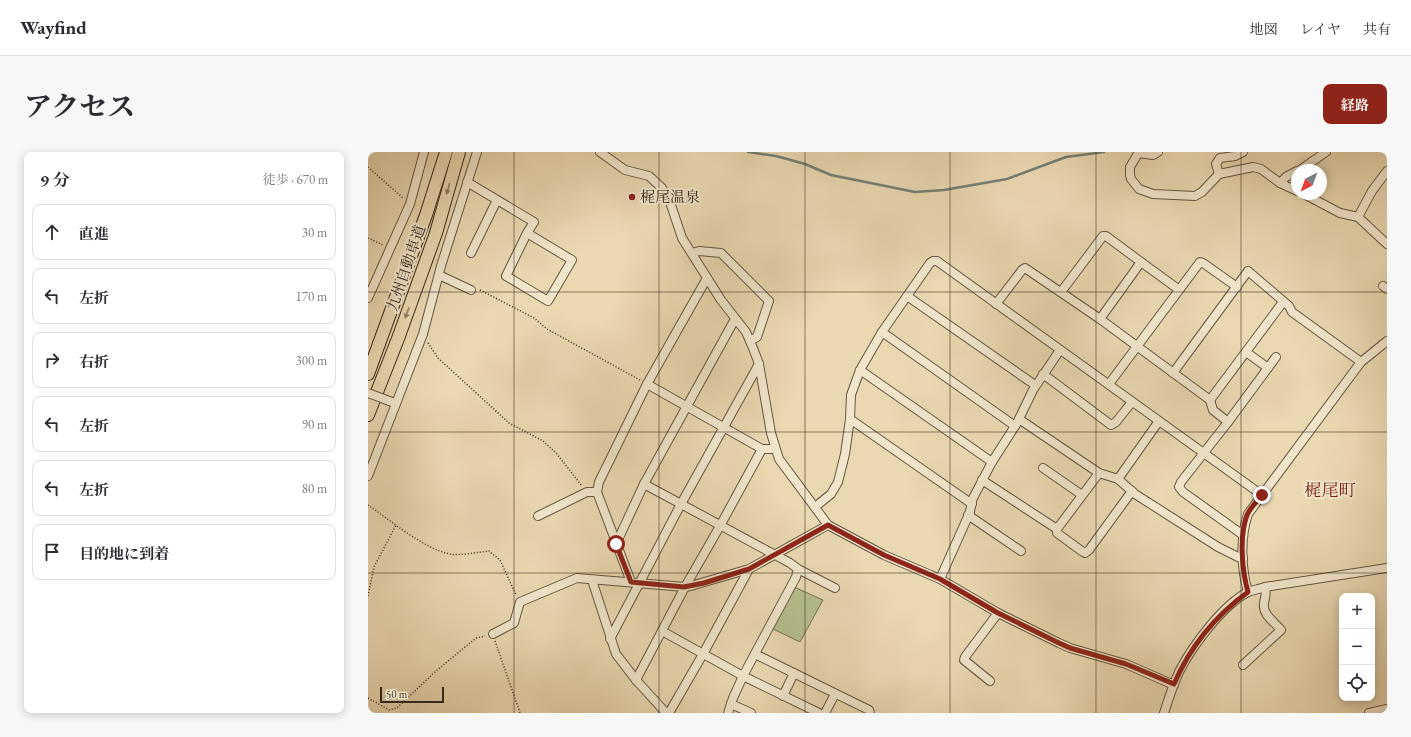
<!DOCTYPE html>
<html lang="ja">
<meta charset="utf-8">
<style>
:root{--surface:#fff;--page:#f7f7f7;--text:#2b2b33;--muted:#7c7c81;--line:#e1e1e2;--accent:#8f2418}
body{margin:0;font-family:"EB Garamond","Noto Serif JP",serif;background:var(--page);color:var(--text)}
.controls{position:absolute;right:12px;bottom:12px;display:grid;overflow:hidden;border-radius:8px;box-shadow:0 2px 10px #0003}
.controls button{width:36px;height:36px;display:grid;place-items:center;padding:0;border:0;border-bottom:1px solid var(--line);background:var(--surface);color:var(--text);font:20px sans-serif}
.compass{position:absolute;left:923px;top:12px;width:36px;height:36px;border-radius:50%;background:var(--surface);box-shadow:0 2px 10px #0003;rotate:221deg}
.scale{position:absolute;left:12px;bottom:10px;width:64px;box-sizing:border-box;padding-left:4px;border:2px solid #372a1d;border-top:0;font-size:11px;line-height:14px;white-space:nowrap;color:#372a1d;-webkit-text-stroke:3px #f1e6cc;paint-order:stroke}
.stop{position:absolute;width:12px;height:12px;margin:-9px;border:3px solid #8f2418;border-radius:50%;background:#fff}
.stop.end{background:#8f2418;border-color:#fff;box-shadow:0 1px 4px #0008}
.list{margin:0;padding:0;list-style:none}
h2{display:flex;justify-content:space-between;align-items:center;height:52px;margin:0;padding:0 16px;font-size:17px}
h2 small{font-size:13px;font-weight:400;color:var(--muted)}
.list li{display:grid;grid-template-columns:26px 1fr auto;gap:12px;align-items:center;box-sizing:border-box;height:56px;margin:0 8px 8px;padding:0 8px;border:1px solid var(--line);border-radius:8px}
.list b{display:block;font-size:15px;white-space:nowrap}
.list em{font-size:13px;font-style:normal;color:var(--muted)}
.icon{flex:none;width:22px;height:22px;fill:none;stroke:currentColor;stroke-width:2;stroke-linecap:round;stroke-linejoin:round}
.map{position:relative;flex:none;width:1019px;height:561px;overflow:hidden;border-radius:8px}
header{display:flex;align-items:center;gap:24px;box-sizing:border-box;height:56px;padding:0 20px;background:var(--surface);border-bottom:1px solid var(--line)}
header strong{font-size:19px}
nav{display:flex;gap:22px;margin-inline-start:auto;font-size:14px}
.intro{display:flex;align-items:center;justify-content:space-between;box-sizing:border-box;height:96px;padding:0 24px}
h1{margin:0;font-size:28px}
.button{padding:10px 18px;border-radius:8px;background:var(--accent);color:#fff;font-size:14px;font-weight:700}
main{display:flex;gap:24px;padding:0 24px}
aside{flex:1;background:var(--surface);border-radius:8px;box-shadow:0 2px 10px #0003}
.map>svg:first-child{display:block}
</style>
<header>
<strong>Wayfind</strong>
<nav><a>地図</a><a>レイヤ</a><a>共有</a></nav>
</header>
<div class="intro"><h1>アクセス</h1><a class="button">経路</a></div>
<main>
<aside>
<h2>9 分<small>徒歩 · 670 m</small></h2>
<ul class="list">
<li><svg class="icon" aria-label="ahead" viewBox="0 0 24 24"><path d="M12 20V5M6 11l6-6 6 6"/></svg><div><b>直進</b></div><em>30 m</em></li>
<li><svg class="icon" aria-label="left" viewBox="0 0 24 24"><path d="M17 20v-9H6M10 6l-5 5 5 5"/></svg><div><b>左折</b></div><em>170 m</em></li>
<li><svg class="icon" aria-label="right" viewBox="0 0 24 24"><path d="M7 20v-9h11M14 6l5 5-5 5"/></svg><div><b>右折</b></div><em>300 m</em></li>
<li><svg class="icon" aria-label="left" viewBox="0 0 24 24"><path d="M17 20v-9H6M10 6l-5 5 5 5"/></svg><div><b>左折</b></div><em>90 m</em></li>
<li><svg class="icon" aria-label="left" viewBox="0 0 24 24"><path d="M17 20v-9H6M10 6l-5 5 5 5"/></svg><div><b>左折</b></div><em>80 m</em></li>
<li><svg class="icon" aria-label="arrive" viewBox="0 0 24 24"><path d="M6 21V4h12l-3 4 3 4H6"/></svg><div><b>目的地に到着</b></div></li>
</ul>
</aside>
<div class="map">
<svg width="1019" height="561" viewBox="0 0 1019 561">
<rect width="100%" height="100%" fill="#ead8b1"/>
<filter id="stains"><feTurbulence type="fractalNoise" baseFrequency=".005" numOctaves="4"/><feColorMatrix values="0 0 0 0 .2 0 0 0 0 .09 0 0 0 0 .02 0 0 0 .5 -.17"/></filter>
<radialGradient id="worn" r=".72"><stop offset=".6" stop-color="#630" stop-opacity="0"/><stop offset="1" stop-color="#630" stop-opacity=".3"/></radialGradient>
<path fill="#b5bf8d" stroke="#767455" d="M 426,435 L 455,448 L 432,490 L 403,476 Z"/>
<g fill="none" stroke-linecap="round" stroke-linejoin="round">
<path stroke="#728076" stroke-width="2.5" d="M 380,0 L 408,4 L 437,12 L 463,23 L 547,40 L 576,38 L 639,27 L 698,5 L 736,0"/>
<g stroke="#645642" stroke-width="10">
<g id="minor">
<path d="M 232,0 L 257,18 L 281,24 L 294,36 L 303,53 L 314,86 L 353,148 L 378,180 L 385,196 L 391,212 L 403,281 L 411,307 L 460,373 L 516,403 L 572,427 L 630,461 L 691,491 L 702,496 L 758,512 L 806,533"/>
<path d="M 771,0 L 762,15 L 762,23 L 763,27 L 771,37 L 785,42 L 827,44 L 834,40 L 851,22 L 885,15 L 893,17 L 912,31 L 929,39"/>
<path d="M 771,1 L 785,3 L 790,0"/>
<path d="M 932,18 L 958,0"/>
<path d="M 851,22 L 848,12 L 852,6 L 867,4 L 875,0"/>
<path d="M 99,30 L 166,70 L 159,81 L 204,108 L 180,149 L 138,124 L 159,81"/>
<path d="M 912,31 L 918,25 L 929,19"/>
<path d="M 936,42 L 972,61 L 990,65 L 1019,92"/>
<path d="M 990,65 L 1004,39 L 1019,19"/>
<path d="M 103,101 L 129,48"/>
<path d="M 324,101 L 331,99 L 353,101 L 401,149 L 389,185 L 382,189"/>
<path d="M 773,110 L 810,137"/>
<path d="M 71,123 L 103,138"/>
<path d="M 1015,134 L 1019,137"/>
<path d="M 539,144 L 667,233"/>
<path d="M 0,146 L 42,52 L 56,0"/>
<path d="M 628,152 L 654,118 L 657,116 L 732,167 L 773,110 L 738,84 L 735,84 L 693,140"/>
<path d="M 732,167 L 842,248 L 845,258 L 860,270 L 813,330 L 811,335 L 815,340 L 875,383"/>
<path d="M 514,180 L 647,274"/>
<path d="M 878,200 L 900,216"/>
<path d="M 492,218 L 624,310"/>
<path d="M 805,221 L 880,119 L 921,154 L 924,160 L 993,210"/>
<path d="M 675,222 L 743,273 L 748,270 L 764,250"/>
<path d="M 279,232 L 394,297 L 407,297"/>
<path d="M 741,232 L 832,110 L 835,111 L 869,135"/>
<path d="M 842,248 L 915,150"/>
<path d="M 482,267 L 604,352"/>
<path d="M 651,267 L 731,321 L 750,327 L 767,342 L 850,395 L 870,405 L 875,406"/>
<path d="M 860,270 L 908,205"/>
<path d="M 675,316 L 714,343"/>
<path d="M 731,321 L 689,377 L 689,381 L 715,400 L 717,401 L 721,398 L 764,339"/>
<path d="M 0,324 L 55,182 L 73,114 L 109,0"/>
<path d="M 750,327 L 791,269"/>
<path d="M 614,328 L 689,377"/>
<path d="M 276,332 L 422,411 L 430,417 L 428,425 L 375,524 L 365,546 L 360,561"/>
<path d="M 447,355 L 463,342 L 470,330 L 477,302 L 482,267 L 483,243 L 492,218 L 514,180 L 562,111 L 565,109 L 569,109 L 894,343"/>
<path d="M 600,363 L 653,399"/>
<path d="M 170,364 L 219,340 L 229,340"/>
<path d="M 248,392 L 276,332 L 367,167"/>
<path d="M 430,417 L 467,436"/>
<path d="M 572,427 L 602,360 L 604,348 L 624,310 L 649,271 L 665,238 L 692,198"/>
<path d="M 224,428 L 248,502 L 268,528 L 298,561"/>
<path d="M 263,430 L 229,340 L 231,330 L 279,232 L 339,126"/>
<path d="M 880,440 C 873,416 872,386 880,362 L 993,210 L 1019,189"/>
<path d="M 294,479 L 375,524 L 451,561"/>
<path d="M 125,482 L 146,471 L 152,450 L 209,426 L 317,435 L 326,433 L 381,417 L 460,373"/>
<path d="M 242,487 L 313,352 L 391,212"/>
<path d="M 387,502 L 501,558 L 502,561"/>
<path d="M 875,513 L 913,478 C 907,470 894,463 896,451 C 897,445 899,441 897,435"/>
<path d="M 268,528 L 317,435 L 352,374 L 394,297"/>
<path d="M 622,529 L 596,508 L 597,505 L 630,461"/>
<path d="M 415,544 L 426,521"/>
<path d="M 363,552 L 383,561"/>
<path d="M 301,561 L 335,502 L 381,417"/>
<path d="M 457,561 L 467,542"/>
<path d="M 796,561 C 801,546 805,532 812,518 C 825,493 855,453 880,440 C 885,438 892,437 897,435 L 1019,416"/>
<path d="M 1001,561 L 1019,557"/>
</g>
</g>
<g stroke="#372a1d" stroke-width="14">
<g id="highway">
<path d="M 0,222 L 58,63 L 78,0"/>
<path d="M 0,263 L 31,184 L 68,81 L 91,0"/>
</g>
</g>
<g stroke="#372a1d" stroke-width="1.5" stroke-dasharray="1 2" stroke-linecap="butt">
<path d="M 0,15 L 35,46"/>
<path d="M 0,86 L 15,93"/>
<path d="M 112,138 L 166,166 L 179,177 L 272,228"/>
<path d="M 60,191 L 70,206 L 141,271 L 175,289 L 189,302 L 214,334"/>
<path d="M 0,353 C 22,368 56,397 82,402 C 90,404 111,400 121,399 L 132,408 L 148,443"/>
<path d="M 0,444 L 6,415 L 28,373"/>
<path d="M 127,489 L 152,561"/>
<path d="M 0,546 L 21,558 L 29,556 L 68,519 L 108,486 L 117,484"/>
</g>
<use href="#minor" stroke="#f1e6cc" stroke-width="8"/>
<use href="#highway" stroke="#ead8b1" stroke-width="12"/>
<g stroke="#645642" stroke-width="10" stroke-linecap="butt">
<path id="minor-bridge" d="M 0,241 L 24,250"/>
</g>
<use href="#minor-bridge" stroke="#f1e6cc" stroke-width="8"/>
</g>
<defs><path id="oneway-solid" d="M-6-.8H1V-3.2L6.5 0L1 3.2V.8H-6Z"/></defs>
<g fill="#908167">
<use href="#oneway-solid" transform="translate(80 37) rotate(106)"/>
<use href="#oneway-solid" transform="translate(39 161) rotate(110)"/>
</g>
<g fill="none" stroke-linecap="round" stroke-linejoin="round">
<path stroke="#8f2418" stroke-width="5" d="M 248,392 L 263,430 L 316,435 L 336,431 L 381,417 L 460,373 L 516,403 L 572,427 L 630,461 L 691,491 L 702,496 L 758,512 L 806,532 C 822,495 847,464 880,440 C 874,419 871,384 879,363 C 882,356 889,349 894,343"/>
</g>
<path fill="none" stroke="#372a1d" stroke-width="1" stroke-opacity="0.55" d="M 146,0 L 146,561M 291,0 L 291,561M 437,0 L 437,561M 582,0 L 582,561M 728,0 L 728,561M 873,0 L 873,561M 0,140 L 1019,140M 0,280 L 1019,280M 0,421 L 1019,421"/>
<circle fill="#8f2418" stroke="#f1e6cc" stroke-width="1.5" cx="264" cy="45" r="4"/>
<g text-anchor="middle" stroke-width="4" stroke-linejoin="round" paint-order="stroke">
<g font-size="15" fill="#372a1d" stroke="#f1e6cc" text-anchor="start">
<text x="272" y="50">梶尾温泉</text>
</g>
<g font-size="15" fill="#372a1d" stroke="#f1e6cc">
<text transform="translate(38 116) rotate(-71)" y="5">九州自動車道</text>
</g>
<g font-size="17" fill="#7a1f14" stroke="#f1e6cc">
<text x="962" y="344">梶尾町</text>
</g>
</g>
<rect width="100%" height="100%" filter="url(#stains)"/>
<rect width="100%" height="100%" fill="url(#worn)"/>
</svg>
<div class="controls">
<button>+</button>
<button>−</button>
<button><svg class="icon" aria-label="locate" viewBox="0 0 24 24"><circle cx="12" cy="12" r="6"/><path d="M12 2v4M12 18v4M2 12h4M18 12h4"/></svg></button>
</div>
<svg class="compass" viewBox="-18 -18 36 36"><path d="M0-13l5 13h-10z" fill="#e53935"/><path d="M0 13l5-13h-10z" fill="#7c7c81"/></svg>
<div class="scale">50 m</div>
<div class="stop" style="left:248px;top:392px"></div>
<div class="stop end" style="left:894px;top:343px"></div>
</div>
</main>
